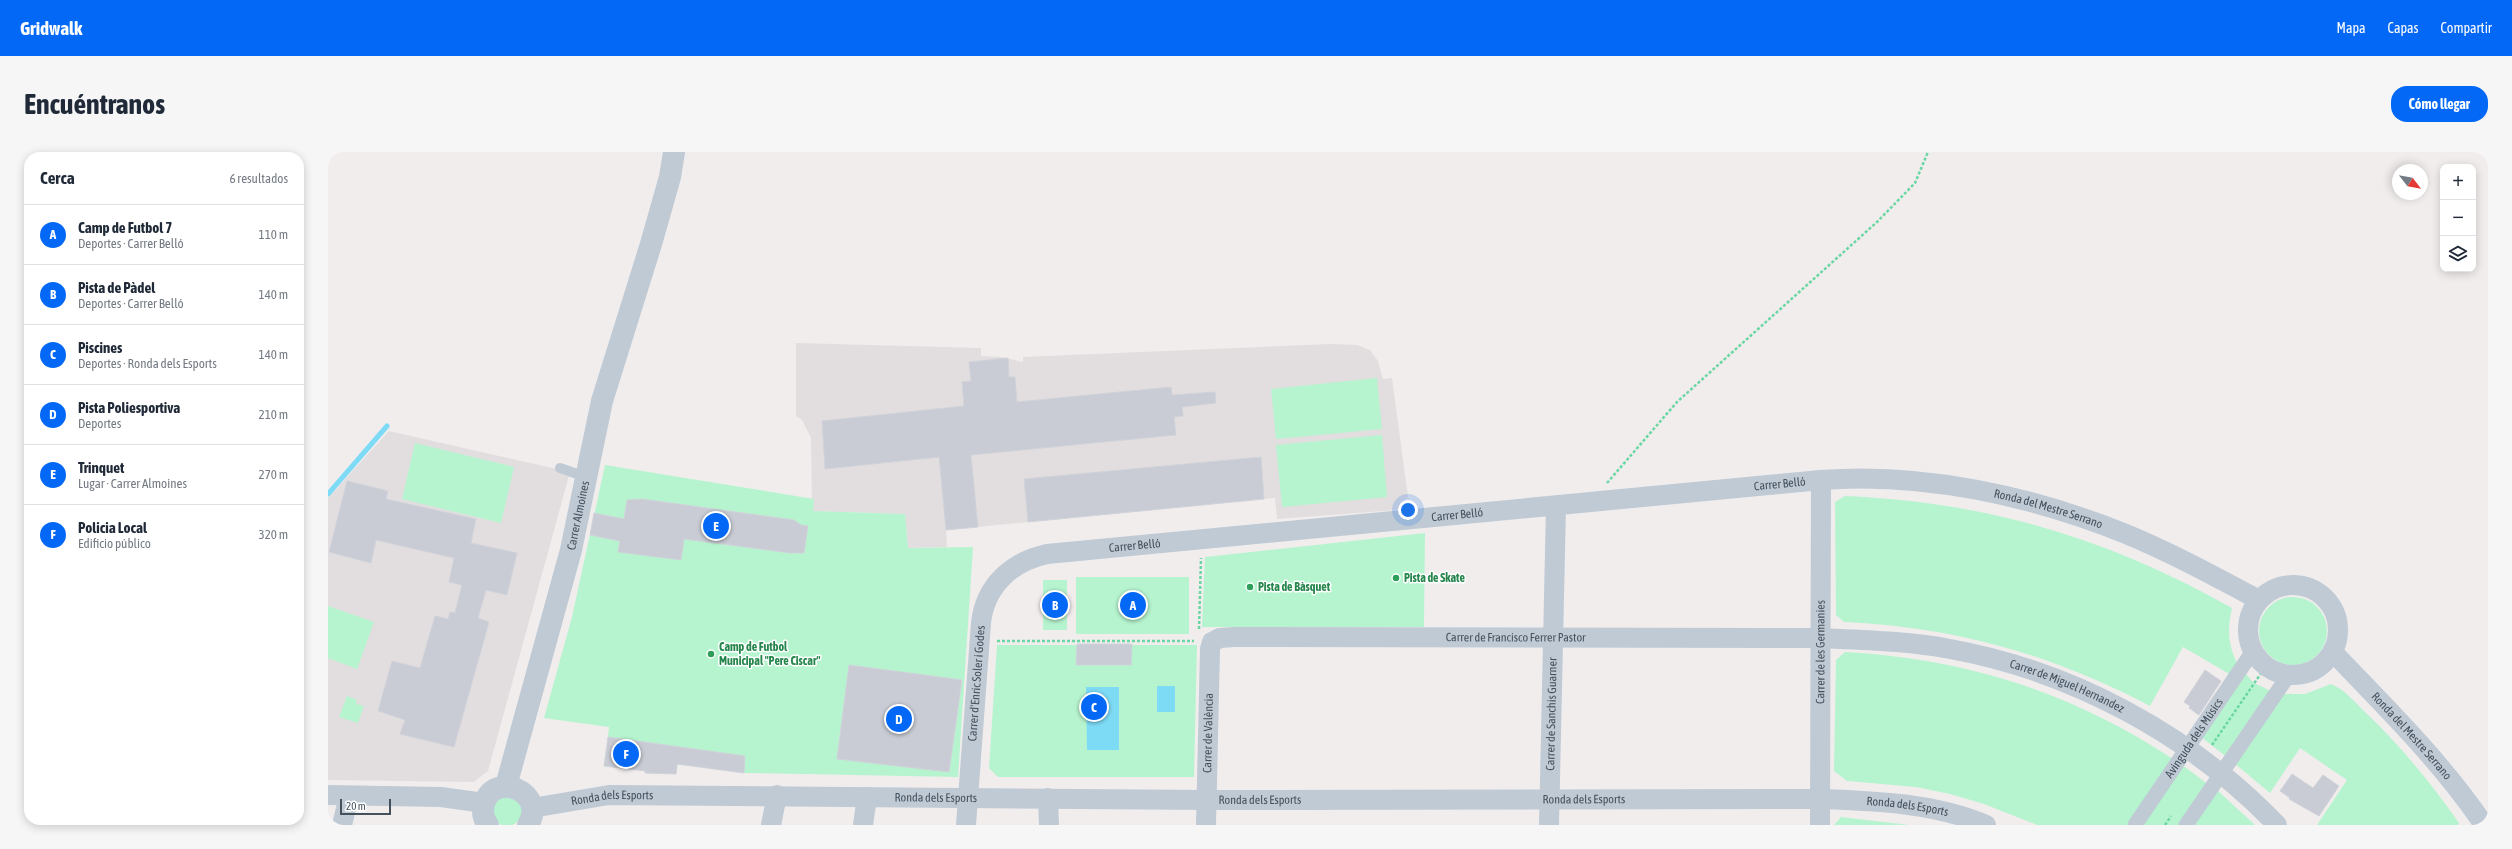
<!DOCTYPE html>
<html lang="es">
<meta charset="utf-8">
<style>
:root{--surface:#fff;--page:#f6f6f7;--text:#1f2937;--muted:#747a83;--line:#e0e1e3;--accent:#0368f5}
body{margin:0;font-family:"Asap Condensed",sans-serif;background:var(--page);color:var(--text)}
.controls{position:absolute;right:12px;top:12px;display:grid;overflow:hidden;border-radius:8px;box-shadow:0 2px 10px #0003}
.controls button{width:36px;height:36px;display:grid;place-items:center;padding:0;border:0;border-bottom:1px solid var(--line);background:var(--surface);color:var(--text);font:20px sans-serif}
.compass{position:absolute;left:2064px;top:12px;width:36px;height:36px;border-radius:50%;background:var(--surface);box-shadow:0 2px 10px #0003;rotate:121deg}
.scale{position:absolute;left:12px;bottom:10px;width:51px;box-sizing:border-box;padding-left:4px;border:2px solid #44515d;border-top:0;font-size:11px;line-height:14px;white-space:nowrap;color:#44515d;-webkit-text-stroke:3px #fff;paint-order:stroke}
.you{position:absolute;left:1080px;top:358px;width:14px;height:14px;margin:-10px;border:3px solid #fff;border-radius:50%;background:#1a73e8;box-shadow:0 0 0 6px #1a73e833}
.badge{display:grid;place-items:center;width:26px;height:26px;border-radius:50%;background:var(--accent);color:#fff;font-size:13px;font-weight:700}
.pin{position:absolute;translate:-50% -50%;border:2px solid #fff;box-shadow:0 1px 4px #0006}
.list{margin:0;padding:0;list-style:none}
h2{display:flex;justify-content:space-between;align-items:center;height:52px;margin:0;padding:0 16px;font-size:17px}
h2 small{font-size:13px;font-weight:400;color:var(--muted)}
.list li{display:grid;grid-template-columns:26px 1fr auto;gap:12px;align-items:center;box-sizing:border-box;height:60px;padding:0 16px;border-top:1px solid var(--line)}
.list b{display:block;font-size:15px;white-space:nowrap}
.list p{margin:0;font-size:13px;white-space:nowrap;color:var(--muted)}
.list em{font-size:13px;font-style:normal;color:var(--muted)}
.icon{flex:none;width:22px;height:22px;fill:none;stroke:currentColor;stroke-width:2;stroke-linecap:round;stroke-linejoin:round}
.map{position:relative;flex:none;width:2160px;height:673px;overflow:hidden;border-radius:16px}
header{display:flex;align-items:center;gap:24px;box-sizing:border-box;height:56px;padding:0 20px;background:var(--accent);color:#fff}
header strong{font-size:19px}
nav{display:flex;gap:22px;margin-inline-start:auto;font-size:14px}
.intro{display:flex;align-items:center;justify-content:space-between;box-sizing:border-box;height:96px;padding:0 24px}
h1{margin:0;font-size:28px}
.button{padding:10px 18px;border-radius:16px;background:var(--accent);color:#fff;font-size:14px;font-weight:700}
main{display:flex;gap:24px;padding:0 24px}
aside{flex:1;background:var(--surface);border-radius:16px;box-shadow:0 2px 10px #0003}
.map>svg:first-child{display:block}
</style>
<header>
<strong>Gridwalk</strong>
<nav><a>Mapa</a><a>Capas</a><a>Compartir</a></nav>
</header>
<div class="intro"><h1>Encuéntranos</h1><a class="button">Cómo llegar</a></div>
<main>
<aside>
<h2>Cerca<small>6 resultados</small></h2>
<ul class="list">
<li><span class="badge">A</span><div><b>Camp de Futbol 7</b><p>Deportes · Carrer Belló</p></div><em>110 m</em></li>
<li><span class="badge">B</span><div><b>Pista de Pàdel</b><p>Deportes · Carrer Belló</p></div><em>140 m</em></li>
<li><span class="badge">C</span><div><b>Piscines</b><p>Deportes · Ronda dels Esports</p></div><em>140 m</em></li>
<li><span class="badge">D</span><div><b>Pista Poliesportiva</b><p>Deportes</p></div><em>210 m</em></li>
<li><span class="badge">E</span><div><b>Trinquet</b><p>Lugar · Carrer Almoines</p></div><em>270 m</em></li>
<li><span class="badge">F</span><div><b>Policia Local</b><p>Edificio público</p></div><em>320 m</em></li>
</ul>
</aside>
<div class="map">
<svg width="2160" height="673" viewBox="0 0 2160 673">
<rect width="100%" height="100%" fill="#f1eded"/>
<g fill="#e2dedf">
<path d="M 468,191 L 653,196 L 653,204 L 673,205 L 695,210 L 695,205 L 1001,192 L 1029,193 L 1042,198 L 1050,209 L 1055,227 L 1064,226 L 1080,345 L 1069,358 L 949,367 L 947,346 L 618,378 L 619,395 L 580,396 L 577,362 L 484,359 L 483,286 L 474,268 L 468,264 Z"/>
<path d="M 61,279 L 242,320 L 160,619 L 146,630 L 0,628 L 0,346 Z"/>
</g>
<g fill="#b6f4cf">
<path d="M 1049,226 L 1054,277 L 948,287 L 943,237 Z"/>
<path d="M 1054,283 L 1059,345 L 954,355 L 948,293 Z"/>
<path d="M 87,291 L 186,315 L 173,371 L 74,347 Z"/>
<path d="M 277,313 L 486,347 L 485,359 L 577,362 L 580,396 L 645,395 L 630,625 L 416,621 L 350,612 L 348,622 L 317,621 L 320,591 L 280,585 L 281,575 L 216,566 L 244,465 Z"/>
<path d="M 1517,344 C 1659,350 1780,386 1904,456 C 1899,477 1900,494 1910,513 L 1903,523 L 1855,495 L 1822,554 C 1722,502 1628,475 1516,470 L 1508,463 L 1507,350 Z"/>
<path d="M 1097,381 L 1096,475 L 874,475 L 877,405 Z"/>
<rect x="748" y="425" width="113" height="57"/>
<rect x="715" y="428" width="24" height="50"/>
<circle cx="1965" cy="479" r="34"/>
<path d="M 0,454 L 46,470 L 29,517 L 0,506 Z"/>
<path d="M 669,493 L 869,493 L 866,625 L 670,625 L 661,616 Z"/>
<path d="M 1517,500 C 1639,507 1743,540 1845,607 L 1801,673 L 1709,673 L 1656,652 L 1622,642 L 1588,635 L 1519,629 L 1506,619 L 1508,508 Z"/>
<path d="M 1916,520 L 1926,531 L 1945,540 L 1900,606 L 1873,585 Z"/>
<path d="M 2003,532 C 2016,537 2026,549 2036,559 C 2072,593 2103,631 2131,671 L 2130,673 L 1989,673 L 2019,628 L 1972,596 L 1942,641 L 1906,611 L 1952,542 L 1977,542 Z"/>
<path d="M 19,544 L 29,548 L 28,552 L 36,554 L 30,571 L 11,565 Z"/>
<path d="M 1853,612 L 1881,633 L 1854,673 L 1812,673 Z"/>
<path d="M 1888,637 L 1927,673 L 1864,673 Z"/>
<circle cx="179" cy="659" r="15"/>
<path d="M 1513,665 L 1581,673 L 1506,673 Z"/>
</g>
<g fill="#7edbf6">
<rect x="829" y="534" width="18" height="26"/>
<path d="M 758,535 L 791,535 L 791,598 L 759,598 Z"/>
</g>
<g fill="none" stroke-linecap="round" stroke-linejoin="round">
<path stroke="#7edbf6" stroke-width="5" d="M 0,342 L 59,274"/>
</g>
<g fill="#c9ccd4" stroke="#d1d3da">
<path d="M 680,206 L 681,225 L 687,225 L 689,250 L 843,235 L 844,243 L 887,240 L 888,251 L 854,255 L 855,264 L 846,265 L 848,283 L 643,303 L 650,375 L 618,378 L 611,305 L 497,317 L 494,269 L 636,254 L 634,230 L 643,229 L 641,210 Z"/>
<path d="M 933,305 L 936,347 L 700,370 L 696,327 Z"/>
<path d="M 19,329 L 60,339 L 58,347 L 148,367 L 143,391 L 189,401 L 179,443 L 158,438 L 150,466 L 161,470 L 126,595 L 72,582 L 77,568 L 50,559 L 64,509 L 92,516 L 107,464 L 120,467 L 122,460 L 127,461 L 134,433 L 121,430 L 126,406 L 48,388 L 43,411 L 1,400 Z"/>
<path d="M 314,347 L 466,368 L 473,373 L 480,374 L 476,401 L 462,401 L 356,387 L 353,408 L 290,400 L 292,389 L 262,383 L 266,361 L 296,367 L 299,348 Z"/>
<path d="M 749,492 L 804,492 L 803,513 L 748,513 Z"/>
<path d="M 521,513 L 634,528 L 621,620 L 509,607 Z"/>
<path d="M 1877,518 L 1893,529 L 1871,563 L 1861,556 L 1862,554 L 1856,550 Z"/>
<path d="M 280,585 L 417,604 L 416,621 L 349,612 L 348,622 L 317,621 L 317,619 L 276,614 Z"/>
<path d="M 1964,622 L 1985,636 L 1995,623 L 2011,634 L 1991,664 L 1961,647 L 1962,646 L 1952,639 Z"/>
</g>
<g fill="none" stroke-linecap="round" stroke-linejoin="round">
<g stroke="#6ad6a3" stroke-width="2.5" stroke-dasharray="3 2" stroke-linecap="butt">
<path d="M 1279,331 L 1349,250 L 1549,70 L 1587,31 L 1600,0"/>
<path d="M 871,477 L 873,406"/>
<path d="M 669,489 L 866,489"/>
<path d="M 1884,593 L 1938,514"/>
<path d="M 1837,673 L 1843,664"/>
</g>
<path stroke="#bfcad5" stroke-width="10" d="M 232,316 L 258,325"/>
<g stroke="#bfcad5" stroke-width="15">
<path id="s1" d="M 1807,673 L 1925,499"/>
<path d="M 1858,673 L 1960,524"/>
</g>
<g stroke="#bfcad5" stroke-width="20">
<circle cx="1965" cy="478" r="45"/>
<path id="s2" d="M 2005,500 C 2058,556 2113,609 2156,673"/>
<path d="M 0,643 L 113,645 L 156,651"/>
<path d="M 720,646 L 721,673"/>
<path id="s3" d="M 204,656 L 281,643 L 879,648 L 1492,647 C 1548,649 1606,651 1658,673"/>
<path d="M 14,673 L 21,644"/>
<path d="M 443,673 L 449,643"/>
<path d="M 535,673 L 539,645"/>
<path id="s4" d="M 638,673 L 653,471 C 657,434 683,410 719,402 L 1493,328 C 1595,320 1704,344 1798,382 C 1844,401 1888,425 1931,448"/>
<path id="s5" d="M 878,673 L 882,497 L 884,490 L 892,486 L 906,485 L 1492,486 C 1536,488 1579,489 1622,497 C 1744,519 1863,583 1949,673"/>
<path id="s6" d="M 1221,673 L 1228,354"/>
<path id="s7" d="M 1492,673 L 1493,328"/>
</g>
<g stroke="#bfcad5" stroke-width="22">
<path id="s8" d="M 178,634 L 243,398 L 274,249 L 323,92 L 342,25 L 346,0"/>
<path d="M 160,673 C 155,667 154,659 156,652 C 166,617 220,641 200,673"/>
</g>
</g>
<g fill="#2e9e5b" stroke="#fff" stroke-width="1.5">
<circle cx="1068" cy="426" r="4"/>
<circle cx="922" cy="435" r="4"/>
<circle cx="383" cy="502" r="4"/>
</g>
<g text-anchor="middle" stroke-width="3" stroke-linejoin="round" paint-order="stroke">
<g font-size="12" fill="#44515d" stroke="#fff">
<text dy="4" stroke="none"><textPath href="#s4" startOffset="1041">Carrer Belló</textPath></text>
<text dy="4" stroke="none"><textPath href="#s4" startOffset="1313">Ronda del Mestre Serrano</textPath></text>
<text dy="4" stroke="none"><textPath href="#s8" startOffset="280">Carrer Almoines</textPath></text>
<text dy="4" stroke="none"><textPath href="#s4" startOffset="717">Carrer Belló</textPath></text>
<text dy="4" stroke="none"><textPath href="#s4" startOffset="393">Carrer Belló</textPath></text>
<text dy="4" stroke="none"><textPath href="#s5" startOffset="488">Carrer de Francisco Ferrer Pastor</textPath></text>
<text dy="4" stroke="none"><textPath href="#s7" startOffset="173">Carrer de les Germanies</textPath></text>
<text dy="4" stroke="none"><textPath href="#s4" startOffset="142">Carrer d'Enric Soler i Godes</textPath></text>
<text dy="4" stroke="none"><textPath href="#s5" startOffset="1046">Carrer de Miguel Hernandez</textPath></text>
<text dy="4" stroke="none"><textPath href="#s6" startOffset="111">Carrer de Sanchis Guarner</textPath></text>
<text dy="4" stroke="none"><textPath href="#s5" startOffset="92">Carrer de València</textPath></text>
<text dy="4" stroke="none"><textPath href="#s2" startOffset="115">Ronda del Mestre Serrano</textPath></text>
<text dy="4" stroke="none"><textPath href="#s1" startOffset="105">Avinguda dels Músics</textPath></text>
<text dy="4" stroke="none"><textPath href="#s3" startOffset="81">Ronda dels Esports</textPath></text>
<text dy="4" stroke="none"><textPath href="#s3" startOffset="405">Ronda dels Esports</textPath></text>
<text dy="4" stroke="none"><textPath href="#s3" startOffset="729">Ronda dels Esports</textPath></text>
<text dy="4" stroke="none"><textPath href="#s3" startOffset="1053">Ronda dels Esports</textPath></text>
<text dy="4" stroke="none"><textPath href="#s3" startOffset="1377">Ronda dels Esports</textPath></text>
</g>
<g font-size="12" font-weight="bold" fill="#27864d" stroke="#fff" text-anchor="start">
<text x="1076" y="430">Pista de Skate</text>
<text x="930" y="439">Pista de Bàsquet</text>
<text x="391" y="499">Camp de Futbol<tspan x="391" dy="14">Municipal "Pere Ciscar"</tspan></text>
</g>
</g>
</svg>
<div class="controls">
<button>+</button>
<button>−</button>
<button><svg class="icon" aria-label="layers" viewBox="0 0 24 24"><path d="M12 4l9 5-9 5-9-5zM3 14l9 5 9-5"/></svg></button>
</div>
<svg class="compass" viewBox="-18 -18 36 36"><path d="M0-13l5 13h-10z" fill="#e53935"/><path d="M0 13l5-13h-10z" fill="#747a83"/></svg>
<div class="scale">20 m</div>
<div class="you"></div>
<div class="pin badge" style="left:805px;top:453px">A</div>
<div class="pin badge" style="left:727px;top:453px">B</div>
<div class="pin badge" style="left:766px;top:555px">C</div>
<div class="pin badge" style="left:571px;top:567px">D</div>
<div class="pin badge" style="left:388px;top:374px">E</div>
<div class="pin badge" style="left:298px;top:602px">F</div>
</div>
</main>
